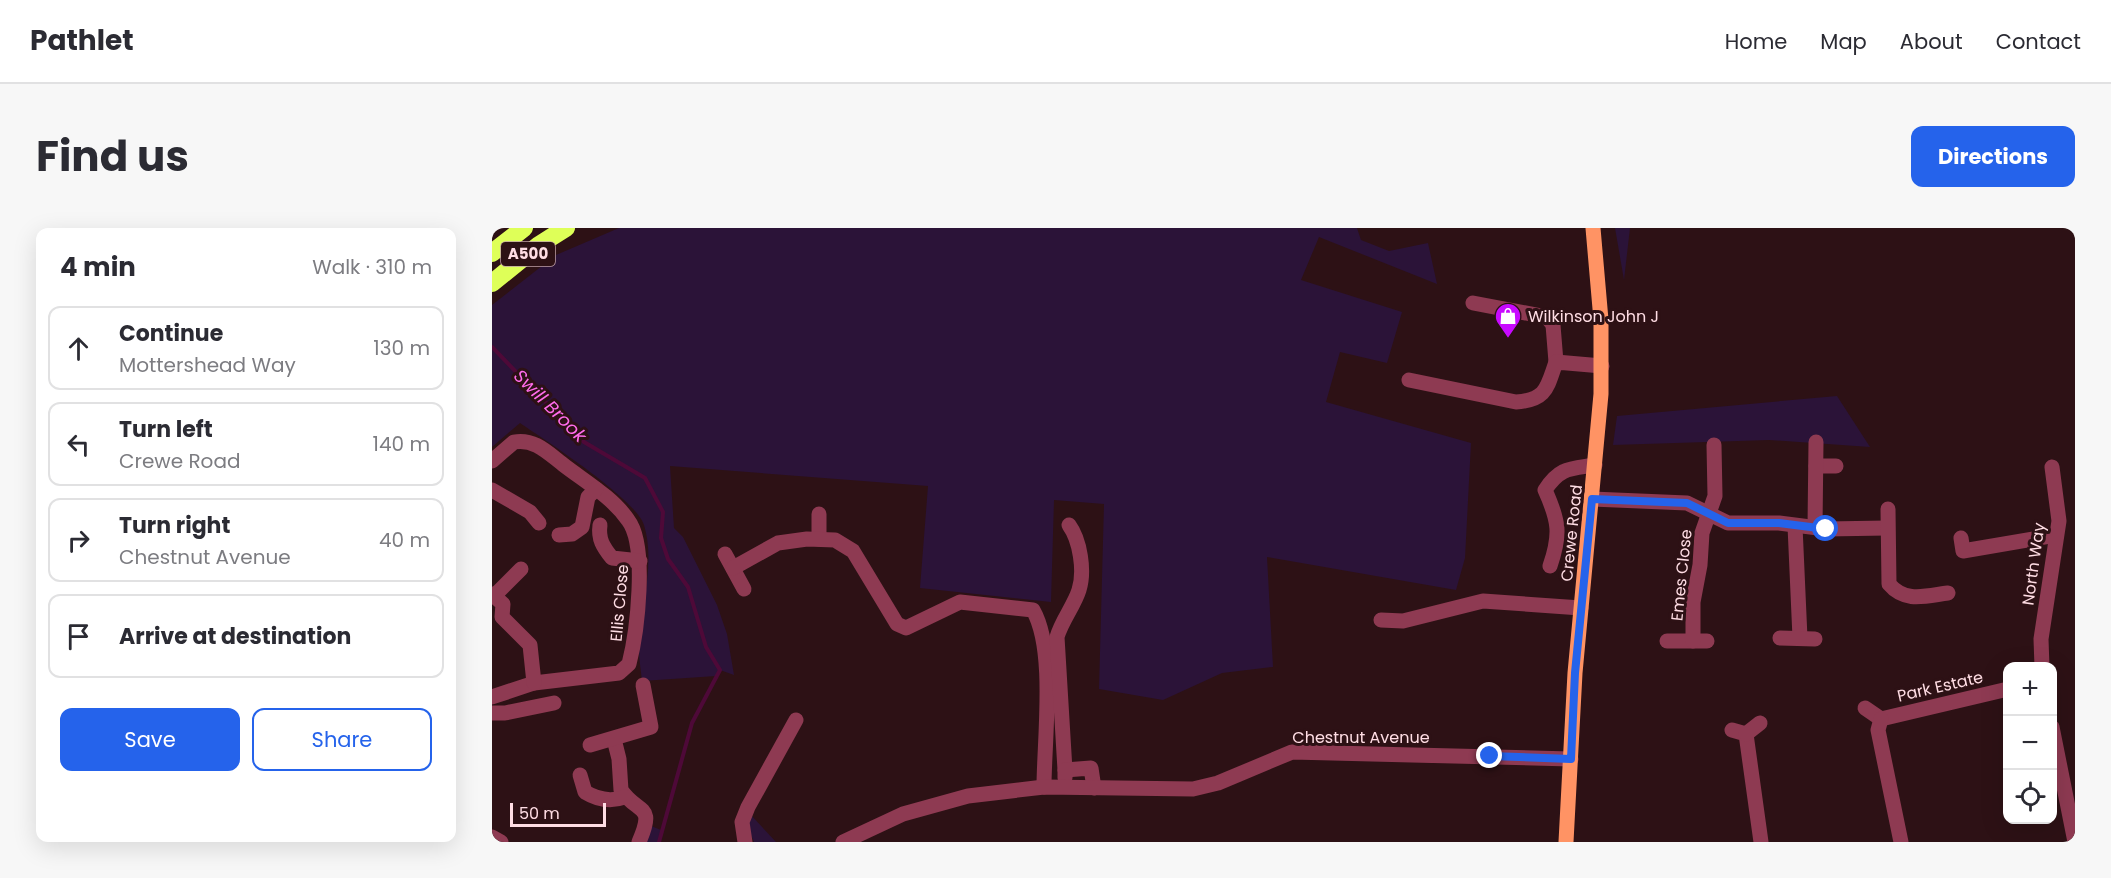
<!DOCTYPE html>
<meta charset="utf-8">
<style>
:root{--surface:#fff;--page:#f7f7f7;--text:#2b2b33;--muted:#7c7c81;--line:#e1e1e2;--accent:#2563eb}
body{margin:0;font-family:Poppins,sans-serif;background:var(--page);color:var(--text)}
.controls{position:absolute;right:18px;bottom:18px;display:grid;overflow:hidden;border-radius:12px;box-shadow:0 6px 24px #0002}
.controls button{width:54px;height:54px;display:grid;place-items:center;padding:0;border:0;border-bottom:2px solid var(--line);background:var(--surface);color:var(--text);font:30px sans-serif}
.scale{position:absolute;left:18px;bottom:15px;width:96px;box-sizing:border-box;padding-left:6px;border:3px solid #ffdde4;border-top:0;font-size:16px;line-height:21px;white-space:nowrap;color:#ffdde4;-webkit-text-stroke:4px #2d1115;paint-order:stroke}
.stop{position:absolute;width:18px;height:18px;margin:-14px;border:4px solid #2563eb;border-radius:50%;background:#fff}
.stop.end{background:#2563eb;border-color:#fff;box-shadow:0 2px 6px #0008}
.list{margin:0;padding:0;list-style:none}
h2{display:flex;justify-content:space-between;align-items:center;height:78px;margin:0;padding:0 24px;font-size:26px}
h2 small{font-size:20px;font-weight:400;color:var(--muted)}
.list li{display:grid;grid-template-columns:39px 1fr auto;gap:18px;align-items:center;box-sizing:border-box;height:84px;margin:0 12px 12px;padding:0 12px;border:2px solid var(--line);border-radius:12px}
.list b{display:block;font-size:22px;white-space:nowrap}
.list p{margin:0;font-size:20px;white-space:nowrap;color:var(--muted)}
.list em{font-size:20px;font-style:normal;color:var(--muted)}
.actions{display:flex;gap:12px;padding:18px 24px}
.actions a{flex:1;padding:14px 0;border:2px solid var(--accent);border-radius:12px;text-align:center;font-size:21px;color:var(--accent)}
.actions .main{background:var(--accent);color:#fff}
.icon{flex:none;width:33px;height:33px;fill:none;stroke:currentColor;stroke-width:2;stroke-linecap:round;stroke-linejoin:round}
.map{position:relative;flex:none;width:1583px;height:614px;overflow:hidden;border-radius:12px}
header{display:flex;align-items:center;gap:36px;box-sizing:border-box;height:84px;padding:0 30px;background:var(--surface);border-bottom:2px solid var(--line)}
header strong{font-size:28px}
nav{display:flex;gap:33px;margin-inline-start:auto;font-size:21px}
.intro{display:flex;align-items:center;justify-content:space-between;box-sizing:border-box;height:144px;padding:0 36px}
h1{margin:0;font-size:42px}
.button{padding:15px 27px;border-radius:12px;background:var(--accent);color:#fff;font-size:21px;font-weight:700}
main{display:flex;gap:36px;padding:0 36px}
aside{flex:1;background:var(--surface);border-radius:12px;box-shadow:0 6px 24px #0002}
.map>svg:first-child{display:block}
</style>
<header>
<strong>Pathlet</strong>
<nav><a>Home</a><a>Map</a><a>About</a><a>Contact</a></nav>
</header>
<div class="intro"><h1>Find us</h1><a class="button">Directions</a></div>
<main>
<aside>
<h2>4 min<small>Walk · 310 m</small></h2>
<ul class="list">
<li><svg class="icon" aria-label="ahead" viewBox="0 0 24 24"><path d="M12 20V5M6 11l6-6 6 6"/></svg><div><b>Continue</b><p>Mottershead Way</p></div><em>130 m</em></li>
<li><svg class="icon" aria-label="left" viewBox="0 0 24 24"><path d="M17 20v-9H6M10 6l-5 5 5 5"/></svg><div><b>Turn left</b><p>Crewe Road</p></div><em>140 m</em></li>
<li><svg class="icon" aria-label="right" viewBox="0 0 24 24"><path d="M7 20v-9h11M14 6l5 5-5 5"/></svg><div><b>Turn right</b><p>Chestnut Avenue</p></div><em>40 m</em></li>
<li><svg class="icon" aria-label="arrive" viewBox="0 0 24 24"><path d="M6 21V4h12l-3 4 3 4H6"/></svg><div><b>Arrive at destination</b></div></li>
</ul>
<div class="actions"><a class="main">Save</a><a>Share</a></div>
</aside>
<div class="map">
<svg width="1583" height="614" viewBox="0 0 1583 614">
<rect width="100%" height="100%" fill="#2d1115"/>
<g fill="#2b1338">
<path d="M 127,0 L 865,0 L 869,12 L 897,23 L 936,15 L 945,56 L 827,9 L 809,52 L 910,84 L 895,135 L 848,124 L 834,174 L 979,215 L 973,330 L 964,362 L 775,329 L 781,439 L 730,445 L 671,472 L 607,461 L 612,276 L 562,272 L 559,374 L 428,360 L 436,258 L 178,238 L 182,300 L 191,309 L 225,377 L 235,406 L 242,447 L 228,442 L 224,448 L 150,453 C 149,443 147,432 147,421 C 148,381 164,336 152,297 C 144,271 53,212 28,195 L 0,219 L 0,77 L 64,27 Z"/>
<path d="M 1123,0 L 1138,0 L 1132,52 Z"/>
<path d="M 1345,168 L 1378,219 L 1277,212 L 1121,217 L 1125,188 Z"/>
<path d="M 258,586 L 284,614 L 262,614 L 255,598 Z"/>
<path d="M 159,598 L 169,602 L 167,614 L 153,614 Z"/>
</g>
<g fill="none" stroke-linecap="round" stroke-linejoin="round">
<path stroke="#4e0938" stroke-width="4" d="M 0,119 L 92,214 L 153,250 L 171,284 L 169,310 L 176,331 L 196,359 L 214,419 L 228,442 L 200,495 L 167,614"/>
<g stroke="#8e3a52" stroke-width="15">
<path d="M 981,75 L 1055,89 L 1061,97 L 1064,134"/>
<path d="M 917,152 L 1024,174 C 1055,172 1055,159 1064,134 L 1110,138"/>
<path d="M 0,233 L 22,214 C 43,210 57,226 73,238 C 94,254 121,270 136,292 C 156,318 145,405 137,436 L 127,445 L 42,455 L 0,469"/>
<path d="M 1324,238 L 1344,238"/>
<path d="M 0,262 L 38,284 L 47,295"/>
<path d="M 1100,271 L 1195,275 L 1236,295 L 1287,295 L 1334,301 L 1395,300"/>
<path d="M 1396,281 L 1397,356 C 1413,375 1433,368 1456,365"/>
<path d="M 108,297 C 106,311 111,319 120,330 L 148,333"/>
<path d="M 1303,298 L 1308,410"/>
<path d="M 1323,299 L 1324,214"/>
<path d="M 67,307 L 80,306 L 90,299 L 96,269 L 104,261"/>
<path d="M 1469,310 L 1471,323 L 1564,307"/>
<path d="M 327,311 L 327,286"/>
<path d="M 233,326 L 252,361"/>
<path d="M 1058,338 C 1069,306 1067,293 1053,262 C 1068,239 1078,241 1103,237"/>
<path d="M 241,340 L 286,315 L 315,311 L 343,312 L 361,323 L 405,396 L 414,400 L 468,374 L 541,382 C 564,422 552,512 552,559"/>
<path d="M 0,366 L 11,376 L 10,389 L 38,417 L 42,455"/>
<path d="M 2,368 L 29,341"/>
<path d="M 889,392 L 911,393 L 991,373 L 1089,380"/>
<path d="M 1288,410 L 1323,411"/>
<path d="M 1175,413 L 1215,413"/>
<path d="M 1201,413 L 1201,374 L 1208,337 L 1210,305 L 1223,268 L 1222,217"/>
<path d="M 1550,439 L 1549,411 L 1567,293 L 1560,239"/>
<path d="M 1373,480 L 1389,491 L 1516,461"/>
<path d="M 0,485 L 13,485 L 62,475"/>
<path d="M 1389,491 L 1386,502 L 1409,614"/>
<path d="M 1560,499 L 1583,614"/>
<path d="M 1240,502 L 1254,506 L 1269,614"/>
<path d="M 1254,506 L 1268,495"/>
<path d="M 122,511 L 127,531 L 129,562 C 146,587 164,575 147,614"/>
<path d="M 98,517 L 159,499 L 151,457"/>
<path d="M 573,542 L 565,409 C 570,392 582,378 587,362 C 593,343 588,312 577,297"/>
<path d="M 88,547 L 93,564 C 106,572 119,574 133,569"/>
<path d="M 573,550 L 573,542 L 599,540 L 602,560"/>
<path d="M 0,609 L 9,614"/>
<path d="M 253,614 L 250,594 L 256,579 L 304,492"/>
<path d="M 351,614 L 411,586 L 476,568 L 552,559 L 701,561 L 726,555 L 800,524 L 1079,531"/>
</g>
<path stroke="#ff9364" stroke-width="15" d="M 1074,614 L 1083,445 L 1109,166 L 1109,92 L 1101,0"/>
<g stroke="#deff58" stroke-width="18">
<path d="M 0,25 L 32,0"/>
<path d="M 0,55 L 47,17 L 74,0"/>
</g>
</g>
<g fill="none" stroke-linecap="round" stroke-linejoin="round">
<path stroke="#2563eb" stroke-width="8" d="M 998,528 L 1079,531 L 1083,445 L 1100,271 L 1195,275 L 1236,295 L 1287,295 L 1334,301"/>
</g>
<defs>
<g id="shop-pin" transform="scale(1.35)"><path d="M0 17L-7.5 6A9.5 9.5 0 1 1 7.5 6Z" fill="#c809ff" stroke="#2d1115"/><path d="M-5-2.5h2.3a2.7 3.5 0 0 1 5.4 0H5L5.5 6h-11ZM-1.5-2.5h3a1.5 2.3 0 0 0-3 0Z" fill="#fff"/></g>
</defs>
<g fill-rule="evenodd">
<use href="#shop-pin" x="1016" y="88"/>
</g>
<g text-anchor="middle" stroke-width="6" stroke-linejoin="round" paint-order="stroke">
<rect fill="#2d1115" stroke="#c0a0a6" stroke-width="1.5" x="9" y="14" width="54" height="24" rx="4.5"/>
<g font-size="15" font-weight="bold" fill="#ffdde4">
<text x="36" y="31">A500</text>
</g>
<g font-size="16" fill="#ffdde4" stroke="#2d1115" text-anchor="start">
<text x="1036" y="94">Wilkinson John J</text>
</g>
<g font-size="16" fill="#ffdde4" stroke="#2d1115">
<text transform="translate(1079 305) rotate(-84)" y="6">Crewe Road</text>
<text transform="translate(1541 336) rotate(-82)" y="6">North Way</text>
<text transform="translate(1189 347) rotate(-84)" y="6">Emes Close</text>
<text transform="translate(127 375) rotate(-85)" y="6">Ellis Close</text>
<text transform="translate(1448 458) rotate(-13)" y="6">Park Estate</text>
<text x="869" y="515">Chestnut Avenue</text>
</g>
<g font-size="18" font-style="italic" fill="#ff6bea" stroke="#2d1115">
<text transform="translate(58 178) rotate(45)" y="6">Swill Brook</text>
</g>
</g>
</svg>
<div class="controls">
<button>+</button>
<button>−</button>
<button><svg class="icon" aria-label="locate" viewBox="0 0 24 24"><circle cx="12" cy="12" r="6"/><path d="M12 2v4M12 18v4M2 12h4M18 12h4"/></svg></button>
</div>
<div class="scale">50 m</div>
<div class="stop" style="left:1334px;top:301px"></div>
<div class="stop end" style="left:998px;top:528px"></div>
</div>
</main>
